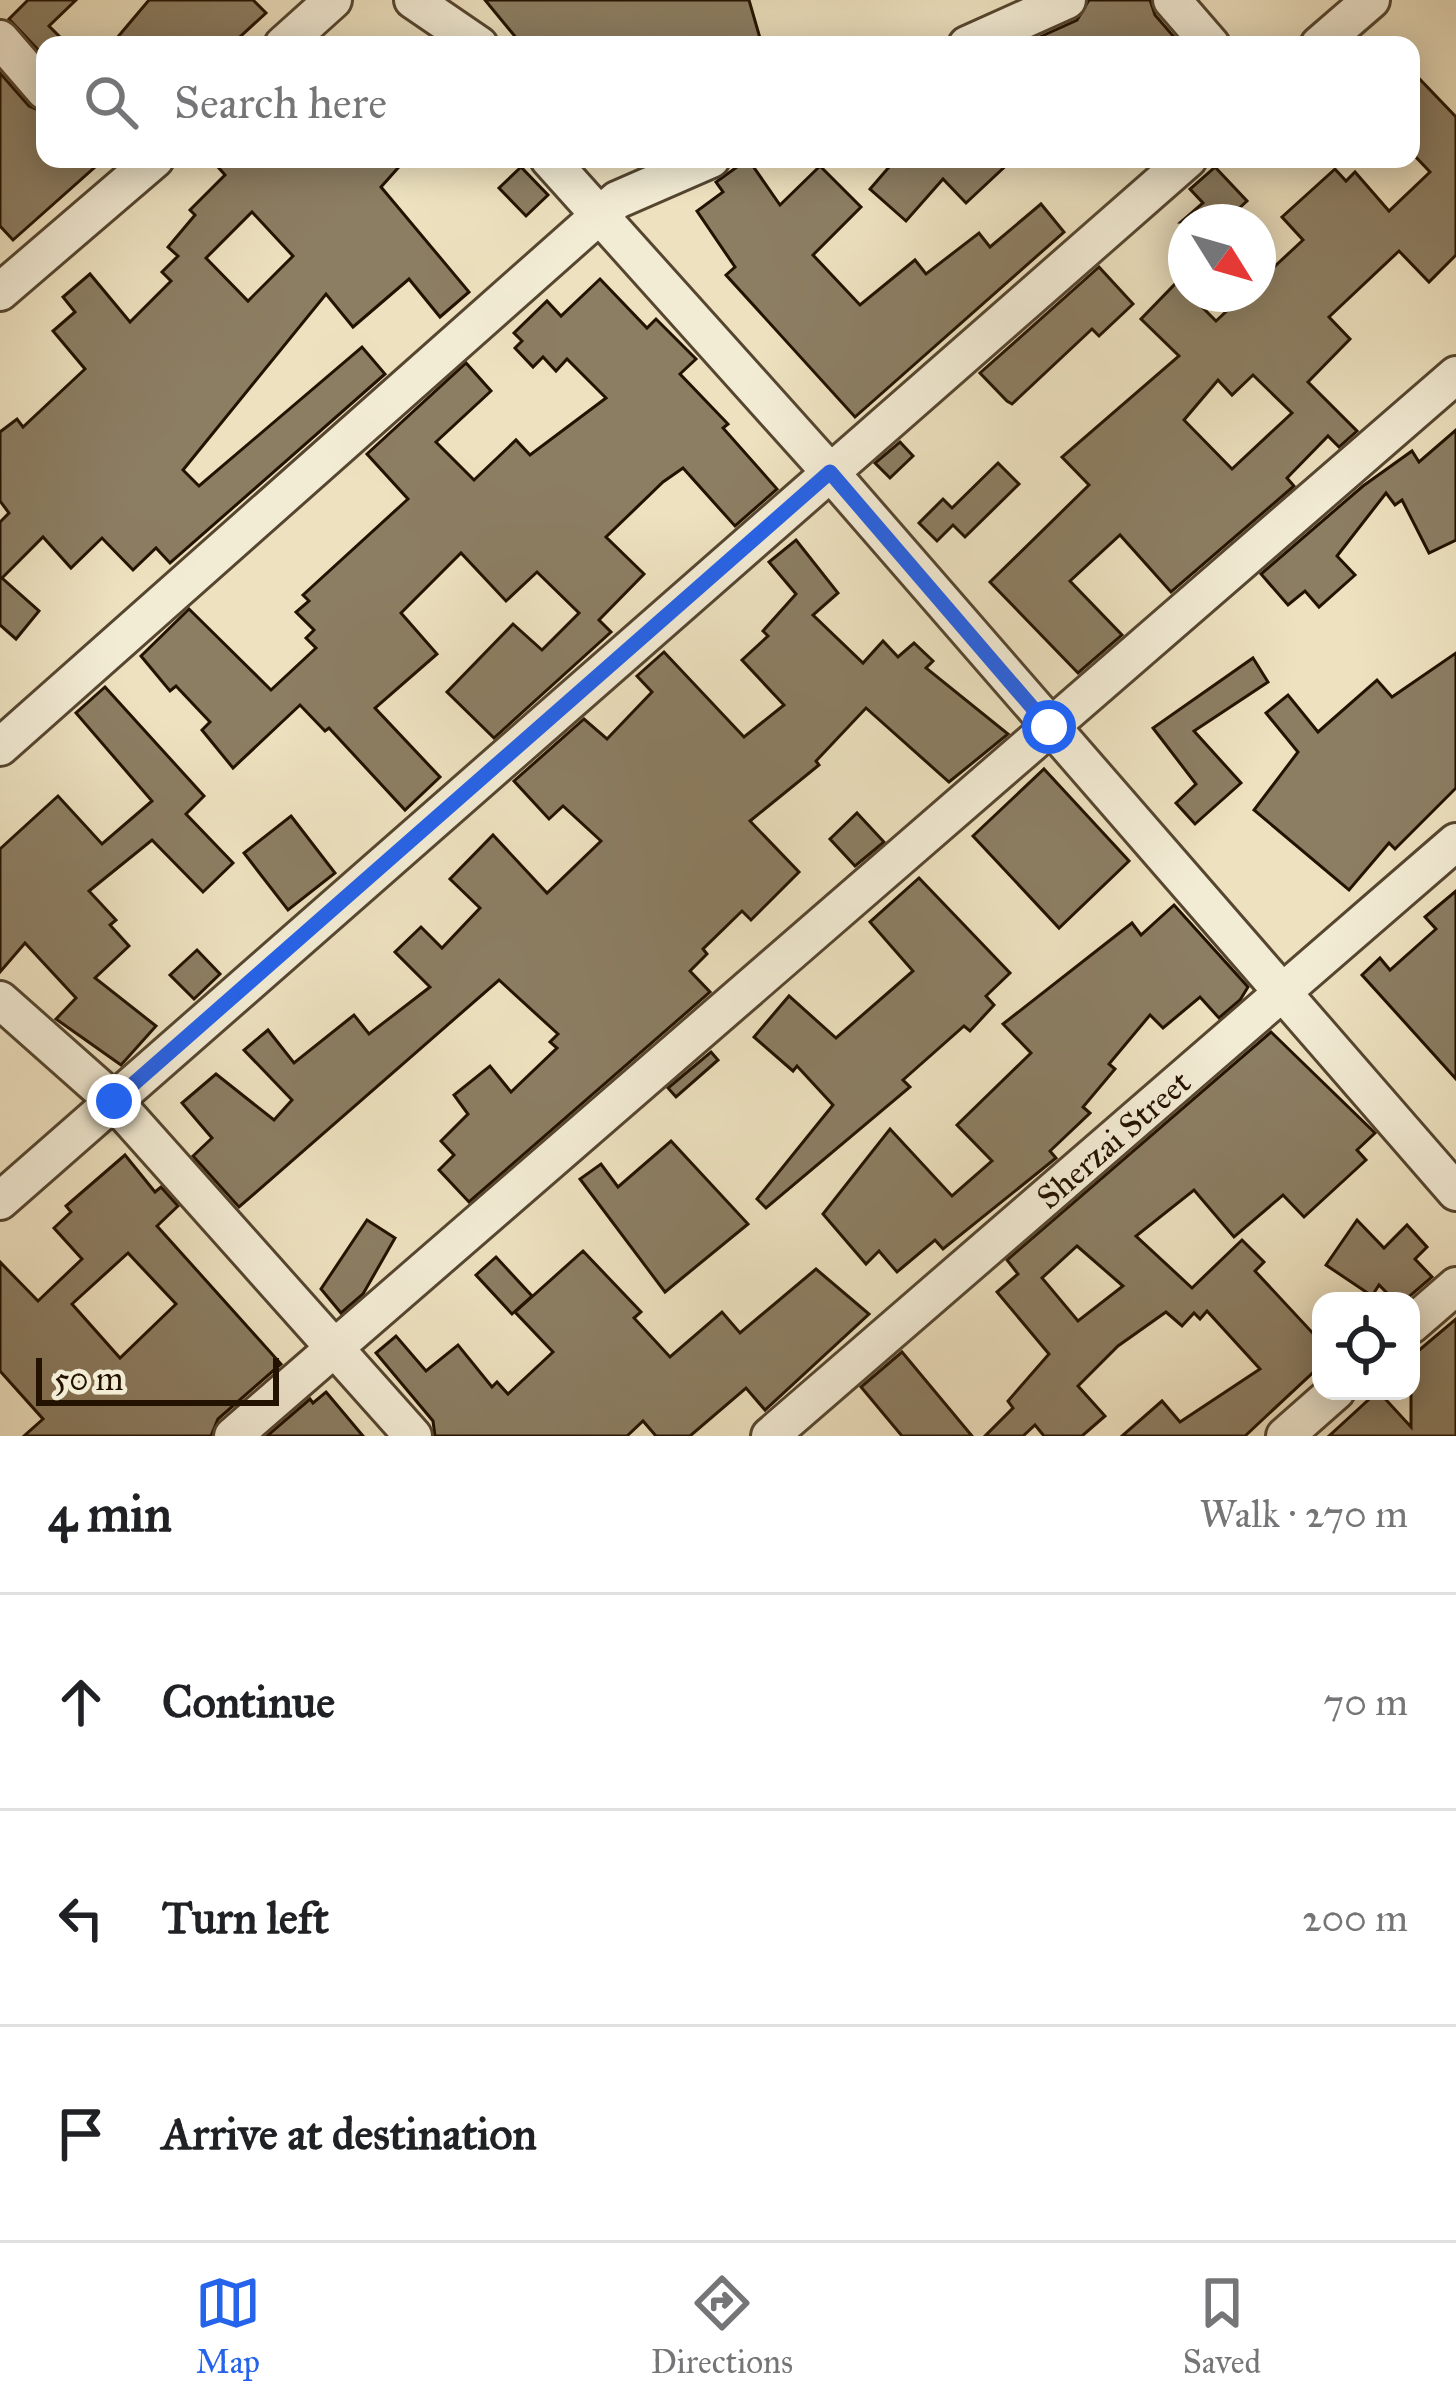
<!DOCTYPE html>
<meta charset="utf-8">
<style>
:root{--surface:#fff;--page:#f2f2f2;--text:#202124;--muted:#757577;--line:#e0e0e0;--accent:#2563eb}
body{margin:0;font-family:"IM FELL Great Primer",serif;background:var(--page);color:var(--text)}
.controls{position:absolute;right:36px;bottom:36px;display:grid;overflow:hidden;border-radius:24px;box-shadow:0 6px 30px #0003}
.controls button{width:108px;height:108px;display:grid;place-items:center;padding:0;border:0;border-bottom:3px solid var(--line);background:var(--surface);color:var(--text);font:60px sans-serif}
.compass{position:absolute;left:1168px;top:204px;width:108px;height:108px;border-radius:50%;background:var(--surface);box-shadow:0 6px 30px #0003;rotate:127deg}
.scale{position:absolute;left:36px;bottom:30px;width:243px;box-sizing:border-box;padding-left:12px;border:6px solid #231200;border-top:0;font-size:33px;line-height:42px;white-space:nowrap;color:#231200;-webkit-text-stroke:9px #f3ecd5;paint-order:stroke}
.stop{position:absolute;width:36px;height:36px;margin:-27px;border:9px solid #2563eb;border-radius:50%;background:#fff}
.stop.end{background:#2563eb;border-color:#fff;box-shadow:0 3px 12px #0008}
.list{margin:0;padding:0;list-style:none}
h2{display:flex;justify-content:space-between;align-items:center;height:156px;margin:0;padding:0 48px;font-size:51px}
h2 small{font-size:39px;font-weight:400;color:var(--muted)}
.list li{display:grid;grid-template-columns:78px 1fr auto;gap:36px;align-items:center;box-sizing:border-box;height:216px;padding:0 48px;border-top:3px solid var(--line)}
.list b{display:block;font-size:45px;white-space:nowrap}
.list em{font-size:39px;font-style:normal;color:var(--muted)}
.icon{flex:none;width:66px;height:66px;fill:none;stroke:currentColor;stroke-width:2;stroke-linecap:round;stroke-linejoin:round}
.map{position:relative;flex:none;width:1456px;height:1436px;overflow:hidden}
.search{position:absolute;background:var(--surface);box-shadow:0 6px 30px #0003;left:36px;right:36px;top:36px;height:132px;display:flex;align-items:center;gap:30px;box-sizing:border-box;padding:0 42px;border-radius:24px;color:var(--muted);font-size:45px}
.sheet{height:804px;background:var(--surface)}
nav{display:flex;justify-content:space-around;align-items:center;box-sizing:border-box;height:168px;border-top:3px solid var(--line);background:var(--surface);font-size:33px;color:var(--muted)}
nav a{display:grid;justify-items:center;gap:6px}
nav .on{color:var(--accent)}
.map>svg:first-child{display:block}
</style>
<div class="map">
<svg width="1456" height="1436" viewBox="0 0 1456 1436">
<rect width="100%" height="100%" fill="#ede1bf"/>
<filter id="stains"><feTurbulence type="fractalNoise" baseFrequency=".00167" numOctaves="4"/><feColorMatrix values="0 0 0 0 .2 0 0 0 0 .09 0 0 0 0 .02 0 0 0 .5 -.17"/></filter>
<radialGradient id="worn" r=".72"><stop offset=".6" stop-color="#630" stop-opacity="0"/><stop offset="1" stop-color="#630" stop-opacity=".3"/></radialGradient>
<g fill="#8c7e63" stroke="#231200" stroke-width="3" fill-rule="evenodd">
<path d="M 28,0 L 76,0 L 49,26 L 63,40 L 45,45 L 45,57 L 9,19 Z"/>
<path d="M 149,0 L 253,0 L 266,13 L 231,45 L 111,45 Z"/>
<path d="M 485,0 L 749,0 L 762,45 L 522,45 Z"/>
<path d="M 1089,0 L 1150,0 L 1155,15 L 1181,45 L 1022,45 L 1077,20 Z"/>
<path d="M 1411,70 L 1456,117 L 1456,255 L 1429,282 L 1399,251 L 1329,317 L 1350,339 L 1308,382 L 1357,431 L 1339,447 L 1328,436 L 1287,478 L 1294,486 L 1171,592 L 1120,535 L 1070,581 L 1122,635 L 1078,673 L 990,582 L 1089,485 L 1062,457 L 1179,356 L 1141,319 L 1177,282 L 1216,321 L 1245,294 L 1258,294 L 1258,282 L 1303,240 L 1282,217 L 1335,169 L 1346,181 L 1355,172 L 1389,211 L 1430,172 L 1411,152 ZM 1253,375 L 1292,413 L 1232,469 L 1184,420 L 1218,380 L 1232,395 Z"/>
<path d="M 0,73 L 29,106 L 45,113 L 45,159 L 104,159 L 13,240 L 0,226 Z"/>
<path d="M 211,159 L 406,159 L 381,187 L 469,292 L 440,317 L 409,279 L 353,327 L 326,294 L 183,470 L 199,486 L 362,347 L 385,374 L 170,563 L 156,548 L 133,570 L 102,538 L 71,568 L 43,537 L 2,578 L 39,611 L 16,639 L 0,625 L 0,522 L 9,513 L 0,501 L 0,432 L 17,419 L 23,427 L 85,369 L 53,331 L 75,312 L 63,297 L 90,274 L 130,322 L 171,281 L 162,272 L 178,256 L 168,247 L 195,215 L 190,210 L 225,175 ZM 252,212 L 293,256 L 248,301 L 206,258 Z"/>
<path d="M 748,159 L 780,205 L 820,166 L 861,207 L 813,255 L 860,305 L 915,260 L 926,274 L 979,233 L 990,247 L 1041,204 L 1064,232 L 855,417 L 726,275 L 735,267 L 697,211 L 723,192 L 716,182 Z"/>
<path d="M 896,159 L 1013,159 L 966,203 L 943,179 L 906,221 L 870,189 Z"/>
<path d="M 521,167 L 548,195 L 526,216 L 499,188 Z"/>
<path d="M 1215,167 L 1247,201 L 1224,222 L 1181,222 L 1203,203 L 1190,189 Z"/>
<path d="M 1099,267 L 1133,304 L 1099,336 L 1092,329 L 1012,404 L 1007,401 L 980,373 Z"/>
<path d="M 600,279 L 647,328 L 656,319 L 696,359 L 680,374 L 728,424 L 723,428 L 777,489 L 735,526 L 683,468 L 663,482 L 606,537 L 644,574 L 599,620 L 611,632 L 494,738 L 447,692 L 513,624 L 542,650 L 579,613 L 537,572 L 506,601 L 461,553 L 401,613 L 437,654 L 375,708 L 440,777 L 405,810 L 329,728 L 325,731 L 300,705 L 233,768 L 202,730 L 210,722 L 176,686 L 170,691 L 141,656 L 189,609 L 271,690 L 316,648 L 306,638 L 314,630 L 296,612 L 309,601 L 303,595 L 408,499 L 367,454 L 466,363 L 491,391 L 436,442 L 474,480 L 516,440 L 530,455 L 606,398 L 567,359 L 556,371 L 543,357 L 533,367 L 515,348 L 522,341 L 514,333 L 547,301 L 561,316 Z"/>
<path d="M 1456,430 L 1456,540 L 1429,553 L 1402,500 L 1395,505 L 1386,493 L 1337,556 L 1355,575 L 1319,607 L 1305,591 L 1288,605 L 1261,574 L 1363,486 L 1412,451 L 1419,462 Z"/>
<path d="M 900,442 L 913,456 L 890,478 L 875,463 Z"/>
<path d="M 998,463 L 1019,484 L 965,537 L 953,525 L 937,541 L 919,523 L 943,499 L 952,508 Z"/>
<path d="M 796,540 L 838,593 L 813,615 L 863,663 L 883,641 L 898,657 L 914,643 L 933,661 L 926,668 L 1008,734 L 949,782 L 866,708 L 816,761 L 819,765 L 750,821 L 799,872 L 751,920 L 742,911 L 703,949 L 707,954 L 690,971 L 710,992 L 469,1202 L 439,1170 L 454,1155 L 441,1141 L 468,1114 L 454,1095 L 490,1066 L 511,1092 L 557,1048 L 550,1042 L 558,1034 L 499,980 L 239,1207 L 193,1156 L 212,1138 L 182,1103 L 216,1074 L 274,1120 L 292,1100 L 244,1050 L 268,1030 L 294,1063 L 354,1015 L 369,1034 L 430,987 L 395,952 L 421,927 L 442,948 L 480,908 L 450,879 L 493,835 L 547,893 L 601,841 L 563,806 L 549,819 L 514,781 L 584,719 L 607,739 L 652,692 L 637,676 L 664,652 L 744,737 L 784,705 L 742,660 L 768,636 L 763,631 L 796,594 L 769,562 Z"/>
<path d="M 1456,653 L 1456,788 L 1395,849 L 1389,843 L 1349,890 L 1254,810 L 1298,752 L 1266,713 L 1288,695 L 1318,732 L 1377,680 L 1392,697 Z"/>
<path d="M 1253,658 L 1268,682 L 1194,731 L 1241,783 L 1195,824 L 1176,803 L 1196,784 L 1153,728 Z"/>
<path d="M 105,687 L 204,796 L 186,814 L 233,863 L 203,892 L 152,840 L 89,891 L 116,920 L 110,925 L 129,946 L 95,978 L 156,1026 L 121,1065 L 56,1019 L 76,998 L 25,943 L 0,972 L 0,849 L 58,796 L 102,844 L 152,801 L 76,713 Z"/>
<path d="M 1044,769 L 1129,861 L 1059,928 L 973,836 Z"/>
<path d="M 857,813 L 884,842 L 855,866 L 830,839 Z"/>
<path d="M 291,816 L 335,873 L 288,910 L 244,853 Z"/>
<path d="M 919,878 L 1010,973 L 986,996 L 994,1005 L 970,1031 L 964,1026 L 903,1080 L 910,1087 L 766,1208 L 757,1199 L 833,1105 L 797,1066 L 793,1071 L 754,1037 L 789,996 L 836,1038 L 913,971 L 870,922 Z"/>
<path d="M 1456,891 L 1456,1079 L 1362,975 L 1380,958 L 1390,970 L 1436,929 L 1425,917 Z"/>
<path d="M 1174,905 L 1248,987 L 1240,1000 L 1219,1018 L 1200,997 L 1163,1028 L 1150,1015 L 1109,1064 L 1115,1069 L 1083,1107 L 1090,1113 L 1050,1151 L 1056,1158 L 943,1249 L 935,1240 L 897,1272 L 879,1251 L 866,1264 L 823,1214 L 890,1129 L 952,1196 L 992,1161 L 957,1125 L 1031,1053 L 1003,1024 L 1132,923 L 1141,935 Z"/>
<path d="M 197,950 L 220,974 L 194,999 L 170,975 Z"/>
<path d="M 1271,1032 L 1375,1133 L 1357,1150 L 1366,1160 L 1304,1217 L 1283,1195 L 1234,1237 L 1194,1190 L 1136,1236 L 1192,1288 L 1242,1240 L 1264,1262 L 1255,1271 L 1321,1342 L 1321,1365 L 1245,1436 L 1122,1436 L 1162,1401 L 1180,1422 L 1260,1369 L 1207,1311 L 1200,1319 L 1194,1313 L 1182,1326 L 1166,1312 L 1118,1346 L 1078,1386 L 1105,1416 L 1082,1436 L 1044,1436 L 1035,1425 L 1023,1436 L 985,1436 L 1013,1408 L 1008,1401 L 1049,1354 L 997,1292 L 1018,1274 L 1007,1260 ZM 1077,1246 L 1123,1286 L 1078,1321 L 1042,1278 Z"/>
<path d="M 711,1052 L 718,1060 L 676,1097 L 668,1088 Z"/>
<path d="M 671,1141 L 748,1224 L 665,1292 L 580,1179 L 601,1164 L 618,1187 Z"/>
<path d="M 125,1155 L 155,1192 L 161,1187 L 178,1206 L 157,1226 L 281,1364 L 218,1419 L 211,1436 L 24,1436 L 43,1419 L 0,1371 L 0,1262 L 38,1301 L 82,1259 L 54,1228 L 71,1212 L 66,1206 ZM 128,1253 L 176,1304 L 120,1358 L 72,1304 Z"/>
<path d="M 367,1220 L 395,1238 L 363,1294 L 341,1313 L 321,1289 Z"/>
<path d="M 1357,1220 L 1384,1248 L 1407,1225 L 1427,1247 L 1415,1259 L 1432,1277 L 1404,1301 L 1395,1301 L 1379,1285 L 1372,1296 L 1326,1265 Z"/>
<path d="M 583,1251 L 641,1312 L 634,1318 L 670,1357 L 722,1312 L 740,1333 L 816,1269 L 869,1314 L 765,1410 L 746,1388 L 690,1436 L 656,1436 L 643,1421 L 627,1436 L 435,1436 L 433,1421 L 376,1353 L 396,1336 L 426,1371 L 458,1345 L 492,1387 L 497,1382 L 508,1394 L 553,1352 L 515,1312 Z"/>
<path d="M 496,1257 L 532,1296 L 512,1314 L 476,1275 Z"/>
<path d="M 1456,1319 L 1456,1436 L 1329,1436 L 1378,1391 L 1411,1427 L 1411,1357 Z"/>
<path d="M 902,1352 L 972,1436 L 902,1436 L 861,1387 Z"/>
<path d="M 326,1392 L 363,1436 L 267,1436 L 310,1399 L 313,1403 Z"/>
</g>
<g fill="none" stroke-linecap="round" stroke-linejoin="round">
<g stroke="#564630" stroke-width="42">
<g id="street">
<path d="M 413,0 L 479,45"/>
<path d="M 1172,0 L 1211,45"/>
<path d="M 0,39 L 45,91"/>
<path d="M 283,45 L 333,0"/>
<path d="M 967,45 L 1067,0"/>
<path d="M 1319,45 L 1371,0"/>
<path d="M 549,159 L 830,472 L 1456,1192"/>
<path d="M 0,292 L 155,159"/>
<path d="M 0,747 L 602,213 L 617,200 L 711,159"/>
<path d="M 0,1000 L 114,1101 L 413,1436"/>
<path d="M 0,1201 L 1188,159"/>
<path d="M 1411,1325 L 1456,1286"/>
<path d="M 233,1436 L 1456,375"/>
<path d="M 770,1436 L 1456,842"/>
<path d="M 1285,1436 L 1336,1391"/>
</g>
</g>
<use href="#street" stroke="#f3ecd5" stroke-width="36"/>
</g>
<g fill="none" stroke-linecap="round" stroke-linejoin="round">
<path stroke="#2563eb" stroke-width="15" d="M 114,1101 L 830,472 L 1049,727"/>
</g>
<g text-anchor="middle" stroke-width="10" stroke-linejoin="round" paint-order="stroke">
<g font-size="33" fill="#231200" stroke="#f3ecd5">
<text transform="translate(1113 1139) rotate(-41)" y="12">Sherzai Street</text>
</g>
</g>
<rect width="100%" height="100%" filter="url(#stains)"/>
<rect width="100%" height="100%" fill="url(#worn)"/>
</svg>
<div class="controls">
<button><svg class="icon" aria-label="locate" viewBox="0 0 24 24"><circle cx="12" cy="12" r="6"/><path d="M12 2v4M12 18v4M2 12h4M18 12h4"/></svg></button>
</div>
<svg class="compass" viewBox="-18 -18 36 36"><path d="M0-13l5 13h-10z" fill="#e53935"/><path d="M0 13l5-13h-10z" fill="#757577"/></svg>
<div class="scale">50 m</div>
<div class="stop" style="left:1049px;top:727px"></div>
<div class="stop end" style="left:114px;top:1101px"></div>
<div class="search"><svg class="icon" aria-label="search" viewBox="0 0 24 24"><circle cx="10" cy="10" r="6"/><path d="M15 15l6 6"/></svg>Search here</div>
</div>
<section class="sheet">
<h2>4 min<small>Walk · 270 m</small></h2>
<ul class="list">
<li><svg class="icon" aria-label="ahead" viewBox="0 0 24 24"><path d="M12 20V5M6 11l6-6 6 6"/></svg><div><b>Continue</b></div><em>70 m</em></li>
<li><svg class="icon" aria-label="left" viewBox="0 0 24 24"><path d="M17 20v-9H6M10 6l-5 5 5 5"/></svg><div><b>Turn left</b></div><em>200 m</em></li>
<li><svg class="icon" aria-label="arrive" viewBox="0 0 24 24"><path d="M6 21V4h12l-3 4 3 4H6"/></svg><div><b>Arrive at destination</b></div></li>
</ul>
</section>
<nav>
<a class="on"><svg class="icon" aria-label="map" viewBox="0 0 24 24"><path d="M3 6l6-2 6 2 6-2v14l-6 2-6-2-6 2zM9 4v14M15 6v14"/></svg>Map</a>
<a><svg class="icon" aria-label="directions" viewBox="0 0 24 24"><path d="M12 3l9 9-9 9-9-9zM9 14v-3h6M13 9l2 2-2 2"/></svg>Directions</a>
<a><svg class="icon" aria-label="saved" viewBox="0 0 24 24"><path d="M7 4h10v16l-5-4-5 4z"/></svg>Saved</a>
</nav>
